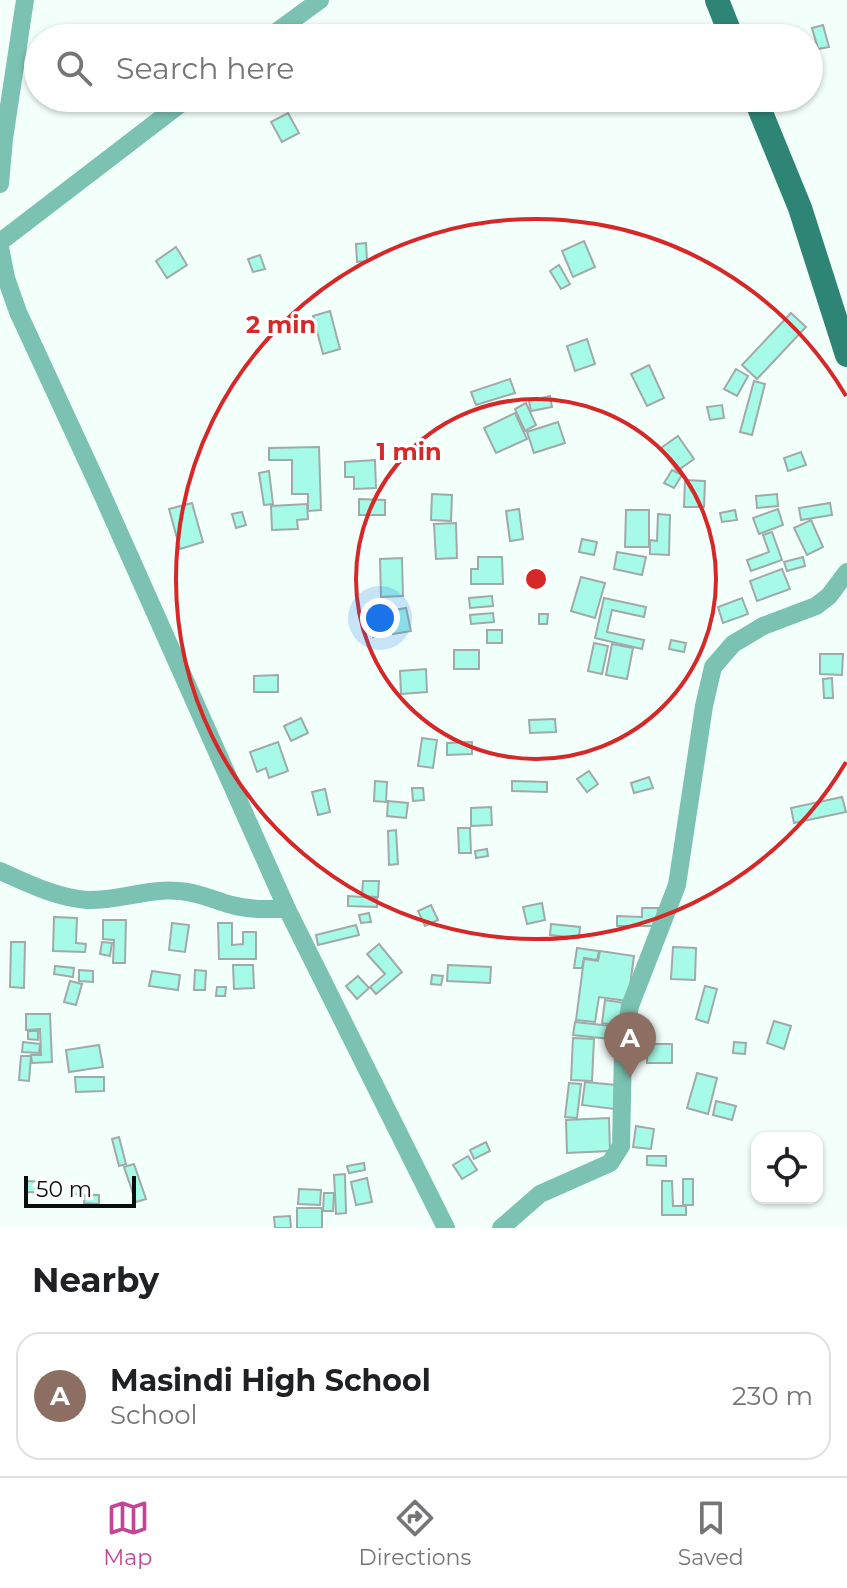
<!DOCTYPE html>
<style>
:root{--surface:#fff;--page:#f2f2f2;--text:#202124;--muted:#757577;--line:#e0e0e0;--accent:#c34593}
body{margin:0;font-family:Montserrat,sans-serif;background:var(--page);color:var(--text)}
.controls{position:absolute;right:24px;bottom:24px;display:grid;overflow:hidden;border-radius:16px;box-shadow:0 2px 6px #0004}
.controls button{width:72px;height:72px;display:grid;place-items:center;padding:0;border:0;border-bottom:2px solid var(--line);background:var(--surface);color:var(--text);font:40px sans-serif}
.scale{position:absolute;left:24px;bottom:20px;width:112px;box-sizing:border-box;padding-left:8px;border:4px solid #090d0c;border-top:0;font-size:22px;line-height:28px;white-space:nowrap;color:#090d0c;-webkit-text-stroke:6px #fff;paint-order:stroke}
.you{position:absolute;left:380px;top:618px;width:28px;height:28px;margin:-20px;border:6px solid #fff;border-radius:50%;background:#1a73e8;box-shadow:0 0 0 12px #1a73e833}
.badge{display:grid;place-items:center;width:52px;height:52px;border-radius:50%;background:var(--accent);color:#fff;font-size:26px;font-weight:700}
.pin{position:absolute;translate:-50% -66px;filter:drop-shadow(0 2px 4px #0008)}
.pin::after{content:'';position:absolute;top:42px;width:28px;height:24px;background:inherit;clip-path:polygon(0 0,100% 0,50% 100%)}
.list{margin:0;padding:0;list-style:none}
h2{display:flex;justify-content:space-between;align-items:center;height:104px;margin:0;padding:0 32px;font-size:34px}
h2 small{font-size:26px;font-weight:400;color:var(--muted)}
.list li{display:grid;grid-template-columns:52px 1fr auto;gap:24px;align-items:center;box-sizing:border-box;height:128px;margin:0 16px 16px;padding:0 16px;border:2px solid var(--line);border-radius:24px}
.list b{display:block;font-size:30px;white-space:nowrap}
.list p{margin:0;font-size:26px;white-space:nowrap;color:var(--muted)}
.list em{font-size:26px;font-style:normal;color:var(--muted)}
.icon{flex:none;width:44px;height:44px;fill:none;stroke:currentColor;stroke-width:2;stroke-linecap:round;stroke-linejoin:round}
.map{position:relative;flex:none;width:847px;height:1228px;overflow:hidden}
.search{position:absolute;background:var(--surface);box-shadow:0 2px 6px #0004;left:24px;right:24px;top:24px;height:88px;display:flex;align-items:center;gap:20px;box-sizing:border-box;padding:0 28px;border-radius:44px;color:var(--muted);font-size:30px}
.sheet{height:248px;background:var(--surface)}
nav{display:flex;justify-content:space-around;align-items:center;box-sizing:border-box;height:112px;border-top:2px solid var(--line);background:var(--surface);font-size:22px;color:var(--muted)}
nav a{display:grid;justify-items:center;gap:4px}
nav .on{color:var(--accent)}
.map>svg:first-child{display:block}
</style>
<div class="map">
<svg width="847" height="1228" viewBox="0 0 847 1228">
<rect width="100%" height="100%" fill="#f3fffb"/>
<g fill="#a6fbe8" stroke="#a0aaa8" stroke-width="2">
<path d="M 823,25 L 829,47 L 818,49 L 812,28 Z"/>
<path d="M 288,113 L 299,133 L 282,142 L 271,122 Z"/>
<path d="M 584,241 L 595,267 L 573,277 L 562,251 Z"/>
<path d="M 366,243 L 367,261 L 357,262 L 356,244 Z"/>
<path d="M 176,247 L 187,265 L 167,278 L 156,261 Z"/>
<path d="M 260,255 L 265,269 L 253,272 L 248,259 Z"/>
<path d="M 559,265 L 570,284 L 561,289 L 550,271 Z"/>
<path d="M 330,311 L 340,349 L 323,354 L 313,316 Z"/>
<path d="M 791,313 L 806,327 L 757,379 L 742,365 Z"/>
<path d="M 587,339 L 595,364 L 575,371 L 567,346 Z"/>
<path d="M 649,365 L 664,398 L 647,406 L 631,374 Z"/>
<path d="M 736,369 L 748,376 L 737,396 L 724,389 Z"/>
<path d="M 510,379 L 515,393 L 476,405 L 471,392 Z"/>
<path d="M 754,381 L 765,384 L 752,435 L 740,432 Z"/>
<path d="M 550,396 L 552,407 L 531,411 L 529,401 Z"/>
<path d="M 526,403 L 536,425 L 525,431 L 515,409 Z"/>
<path d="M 722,405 L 724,418 L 710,420 L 707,407 Z"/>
<path d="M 515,413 L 527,439 L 496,453 L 484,428 Z"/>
<path d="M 558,422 L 565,443 L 534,453 L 527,432 Z"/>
<path d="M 678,436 L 694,459 L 677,471 L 661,448 Z"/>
<path d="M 319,447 L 321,510 L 308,511 L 308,494 L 292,494 L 292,460 L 269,460 L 269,448 Z"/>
<path d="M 801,452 L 806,465 L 788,471 L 784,458 Z"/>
<path d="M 375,460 L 376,488 L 354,489 L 354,477 L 345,477 L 345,462 Z"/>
<path d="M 672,470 L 682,475 L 674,488 L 664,483 Z"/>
<path d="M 269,471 L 273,504 L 264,505 L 259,473 Z"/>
<path d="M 685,480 L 705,481 L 704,507 L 684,507 Z"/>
<path d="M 432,494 L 452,495 L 451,521 L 431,520 Z"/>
<path d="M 777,494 L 778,506 L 757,508 L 756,496 Z"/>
<path d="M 359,499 L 385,500 L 385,515 L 359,515 Z"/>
<path d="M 192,503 L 203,542 L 180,549 L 169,509 Z"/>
<path d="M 830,503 L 832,515 L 801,520 L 799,508 Z"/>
<path d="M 307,504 L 308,519 L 297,520 L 298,529 L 272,530 L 271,506 Z"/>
<path d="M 519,509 L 523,539 L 510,541 L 506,511 Z"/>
<path d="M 778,509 L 783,525 L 759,534 L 753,518 Z"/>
<path d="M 626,510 L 649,510 L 649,547 L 625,547 Z"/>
<path d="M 735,510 L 737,520 L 722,522 L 720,513 Z"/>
<path d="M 242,512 L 246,525 L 236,528 L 232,514 Z"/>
<path d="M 658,514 L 670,515 L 669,555 L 650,554 L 650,540 L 657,541 Z"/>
<path d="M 811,520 L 823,547 L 807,555 L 794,528 Z"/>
<path d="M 456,523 L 457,558 L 436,559 L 434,524 Z"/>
<path d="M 772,532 L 782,560 L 751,571 L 747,560 L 769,552 L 763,535 Z"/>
<path d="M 582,539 L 597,542 L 594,555 L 579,552 Z"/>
<path d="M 617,552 L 646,557 L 642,575 L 614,569 Z"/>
<path d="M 478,557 L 502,557 L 503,584 L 471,584 L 471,569 L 478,569 Z"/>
<path d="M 803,557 L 805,566 L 787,571 L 784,562 Z"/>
<path d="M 402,558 L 403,596 L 381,597 L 380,559 Z"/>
<path d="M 782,569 L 790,589 L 757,601 L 750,581 Z"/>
<path d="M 581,577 L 605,583 L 595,618 L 571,611 Z"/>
<path d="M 492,596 L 493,606 L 470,608 L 469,598 Z"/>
<path d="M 604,598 L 646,607 L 644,617 L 612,610 L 607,632 L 644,640 L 642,649 L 595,638 Z"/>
<path d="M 742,598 L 748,614 L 723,623 L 718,607 Z"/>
<path d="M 382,605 L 384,616 L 371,618 L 370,607 Z"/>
<path d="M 406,608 L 411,631 L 393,634 L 389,611 Z"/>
<path d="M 493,613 L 494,622 L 471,624 L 470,615 Z"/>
<path d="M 539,614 L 548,614 L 547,624 L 539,624 Z"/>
<path d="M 388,624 L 390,634 L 373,637 L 371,626 Z"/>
<rect x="487" y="630" width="15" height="13"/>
<path d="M 671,640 L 686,643 L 684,652 L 669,649 Z"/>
<path d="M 594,643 L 608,646 L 602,674 L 588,671 Z"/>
<path d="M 612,644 L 633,648 L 627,679 L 606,675 Z"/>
<rect x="454" y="650" width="25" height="19"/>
<path d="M 820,654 L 843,654 L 842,675 L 820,674 Z"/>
<path d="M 426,669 L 427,692 L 401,694 L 400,671 Z"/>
<path d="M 278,675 L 278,692 L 254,692 L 254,676 Z"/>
<path d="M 832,678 L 833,698 L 824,698 L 823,679 Z"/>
<path d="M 301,718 L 308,733 L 291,741 L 284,726 Z"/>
<path d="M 555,719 L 556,732 L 530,733 L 529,720 Z"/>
<path d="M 422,738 L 437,740 L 433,768 L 418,766 Z"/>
<path d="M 278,742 L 288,771 L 269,778 L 266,768 L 257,772 L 250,752 Z"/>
<path d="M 472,742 L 472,754 L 447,755 L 447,743 Z"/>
<path d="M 589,771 L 598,784 L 587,792 L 577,779 Z"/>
<path d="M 649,777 L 653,788 L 634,793 L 631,783 Z"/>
<path d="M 375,781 L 387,782 L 386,802 L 374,801 Z"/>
<path d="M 512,781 L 547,782 L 547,792 L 512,791 Z"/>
<path d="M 412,788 L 423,788 L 424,800 L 413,801 Z"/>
<path d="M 325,789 L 330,812 L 318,815 L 312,792 Z"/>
<path d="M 842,797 L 846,812 L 794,823 L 791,808 Z"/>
<path d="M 388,801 L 408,803 L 406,818 L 387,816 Z"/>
<path d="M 491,807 L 492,825 L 471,826 L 471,808 Z"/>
<path d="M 458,828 L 470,828 L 471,853 L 459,853 Z"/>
<path d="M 396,830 L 398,864 L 389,865 L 388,831 Z"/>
<path d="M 487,849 L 488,856 L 476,858 L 475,851 Z"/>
<path d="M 363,881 L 379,881 L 378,897 L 362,896 Z"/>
<path d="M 348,896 L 377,898 L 377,907 L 348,906 Z"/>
<path d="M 542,903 L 545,920 L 527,924 L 523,907 Z"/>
<path d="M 431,905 L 438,920 L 425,926 L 418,911 Z"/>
<path d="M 642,908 L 658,908 L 657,926 L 617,926 L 617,916 L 642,917 Z"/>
<path d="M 369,913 L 371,922 L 361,923 L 359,915 Z"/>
<path d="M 54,917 L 77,918 L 76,943 L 86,944 L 85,952 L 53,951 Z"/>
<path d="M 103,920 L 126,920 L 125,963 L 113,963 L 114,940 L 103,939 Z"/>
<path d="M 172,923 L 189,925 L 185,952 L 169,950 Z"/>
<path d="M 218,923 L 232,923 L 232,945 L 243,944 L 243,932 L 256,932 L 256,959 L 219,959 Z"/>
<path d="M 551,924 L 580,927 L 579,938 L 550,935 Z"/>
<path d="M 356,925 L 359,935 L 318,945 L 316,935 Z"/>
<path d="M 11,942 L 25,942 L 24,988 L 10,987 Z"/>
<path d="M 102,942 L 112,943 L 110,956 L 100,954 Z"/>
<path d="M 379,944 L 402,972 L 376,994 L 370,987 L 385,974 L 367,954 Z"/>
<path d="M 673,947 L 696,948 L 695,980 L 671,979 Z"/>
<path d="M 577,948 L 599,951 L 597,960 L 584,958 L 582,968 L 574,968 Z"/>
<path d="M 600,951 L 634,956 L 628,1001 L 599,997 L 595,1022 L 576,1020 L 584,959 L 598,961 Z"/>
<path d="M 233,965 L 253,965 L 254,988 L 234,989 Z"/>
<path d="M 448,965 L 491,967 L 490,983 L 447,981 Z"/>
<path d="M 55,966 L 74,968 L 73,977 L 54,974 Z"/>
<path d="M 79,970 L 93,971 L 93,982 L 79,981 Z"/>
<path d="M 195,970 L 206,971 L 205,990 L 194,990 Z"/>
<path d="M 152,971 L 180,975 L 178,990 L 149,986 Z"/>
<path d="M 432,975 L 443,976 L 441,985 L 431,984 Z"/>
<path d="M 358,976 L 369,988 L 357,999 L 346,986 Z"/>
<path d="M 70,981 L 82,984 L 76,1005 L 64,1002 Z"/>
<path d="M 705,986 L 717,989 L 708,1023 L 696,1019 Z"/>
<path d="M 217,987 L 226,987 L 225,996 L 216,996 Z"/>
<path d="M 605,1000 L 625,1003 L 621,1026 L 602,1023 Z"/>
<path d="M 26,1014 L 50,1014 L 52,1062 L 32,1063 L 31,1055 L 41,1055 L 40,1029 L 26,1030 Z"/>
<path d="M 774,1021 L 791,1026 L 784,1049 L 767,1043 Z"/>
<path d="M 575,1022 L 620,1027 L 619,1040 L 573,1035 Z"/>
<path d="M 28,1031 L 38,1031 L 38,1040 L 28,1039 Z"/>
<path d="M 573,1038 L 594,1039 L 592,1081 L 571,1080 Z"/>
<path d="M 23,1042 L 40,1044 L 39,1053 L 22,1052 Z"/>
<path d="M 734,1042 L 746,1043 L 745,1054 L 733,1053 Z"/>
<rect x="647" y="1044" width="25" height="19"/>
<path d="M 99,1045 L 103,1067 L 69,1072 L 66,1050 Z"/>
<path d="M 21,1056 L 31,1056 L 29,1081 L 19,1080 Z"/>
<path d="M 697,1073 L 717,1078 L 708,1114 L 687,1108 Z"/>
<path d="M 75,1077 L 104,1077 L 104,1091 L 76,1092 Z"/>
<path d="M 585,1082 L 616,1085 L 614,1109 L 582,1105 Z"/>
<path d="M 569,1083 L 581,1084 L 577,1118 L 565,1117 Z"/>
<path d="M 716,1101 L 736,1106 L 732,1120 L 713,1115 Z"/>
<path d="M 609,1118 L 610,1151 L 567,1153 L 566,1120 Z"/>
<path d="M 636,1126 L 654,1129 L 651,1149 L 633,1147 Z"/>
<path d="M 119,1137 L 126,1164 L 119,1166 L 112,1139 Z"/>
<path d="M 486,1142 L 490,1151 L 474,1159 L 470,1150 Z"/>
<path d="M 468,1156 L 477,1170 L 462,1179 L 453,1165 Z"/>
<path d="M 647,1156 L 666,1156 L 666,1166 L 647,1165 Z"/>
<path d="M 364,1163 L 365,1170 L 349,1173 L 347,1166 Z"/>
<path d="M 134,1164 L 146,1199 L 136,1202 L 124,1167 Z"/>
<path d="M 345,1174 L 346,1213 L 336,1214 L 334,1175 Z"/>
<path d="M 367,1178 L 372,1202 L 356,1205 L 351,1182 Z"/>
<rect x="683" y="1179" width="10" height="26"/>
<path d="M 25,1181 L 53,1182 L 52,1193 L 25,1192 Z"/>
<path d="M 662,1181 L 672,1181 L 673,1206 L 686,1206 L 686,1215 L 662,1215 Z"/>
<path d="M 74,1183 L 84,1185 L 82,1195 L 71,1193 Z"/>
<path d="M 299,1189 L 321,1190 L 320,1205 L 298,1204 Z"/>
<path d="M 324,1193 L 334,1193 L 333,1211 L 323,1211 Z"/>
<path d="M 85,1195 L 99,1195 L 99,1204 L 84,1203 Z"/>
<rect x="297" y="1208" width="25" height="20"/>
<path d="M 290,1216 L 291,1228 L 275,1228 L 274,1217 Z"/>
</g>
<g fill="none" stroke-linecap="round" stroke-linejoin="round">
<g stroke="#7bc2b2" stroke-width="18">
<path d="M 268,38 L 320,0"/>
<path d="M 0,184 L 4,139 L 25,0"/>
<path d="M 0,242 L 188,98"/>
<path d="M 0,247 L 6,278 L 18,312 L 98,485 L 287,909 L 446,1228"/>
<path d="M 0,871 C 27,883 57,898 87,900 C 118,901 148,888 179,891 C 198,892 213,900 232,905 C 250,910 268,909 287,909"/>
<path d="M 501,1228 L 540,1194 L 610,1163 L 621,1146 L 623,1050 L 630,1006 L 677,885 L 704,706 L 713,667 L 733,644 L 763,626 L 816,606 L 829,596 L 847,572"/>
</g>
<g stroke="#2e8575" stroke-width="24">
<path d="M 717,0 L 732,38"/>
<path d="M 755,98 L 800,208 L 847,355"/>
</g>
</g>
<g fill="none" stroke="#d62828" stroke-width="4">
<circle cx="536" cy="579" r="180"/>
<path d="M846 762A360 360 0 1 1 846 396"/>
</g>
<circle cx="536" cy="579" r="12" fill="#d62828" stroke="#fff" stroke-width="4"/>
<g font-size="24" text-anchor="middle" font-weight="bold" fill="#d62828" stroke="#fff" stroke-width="6" stroke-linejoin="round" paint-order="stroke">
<text x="281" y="333">2 min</text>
<text x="409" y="460">1 min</text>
</g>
</svg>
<div class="controls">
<button><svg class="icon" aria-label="locate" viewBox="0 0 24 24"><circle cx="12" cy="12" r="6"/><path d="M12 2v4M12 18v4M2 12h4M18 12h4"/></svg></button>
</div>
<div class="scale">50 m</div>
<div class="you"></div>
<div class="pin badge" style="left:630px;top:1078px;background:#8d6e63">A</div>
<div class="search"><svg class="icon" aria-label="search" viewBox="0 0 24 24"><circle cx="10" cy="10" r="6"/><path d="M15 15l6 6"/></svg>Search here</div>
</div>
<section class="sheet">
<h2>Nearby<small></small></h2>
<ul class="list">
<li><span class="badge" style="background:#8d6e63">A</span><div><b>Masindi High School</b><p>School</p></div><em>230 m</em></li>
</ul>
</section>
<nav>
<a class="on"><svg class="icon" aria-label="map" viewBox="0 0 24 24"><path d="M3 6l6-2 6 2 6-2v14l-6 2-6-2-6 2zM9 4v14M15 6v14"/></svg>Map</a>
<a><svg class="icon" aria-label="directions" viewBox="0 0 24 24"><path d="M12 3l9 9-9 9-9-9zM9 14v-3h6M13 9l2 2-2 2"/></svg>Directions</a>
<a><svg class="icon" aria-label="saved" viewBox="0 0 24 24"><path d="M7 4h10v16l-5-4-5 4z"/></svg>Saved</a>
</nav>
